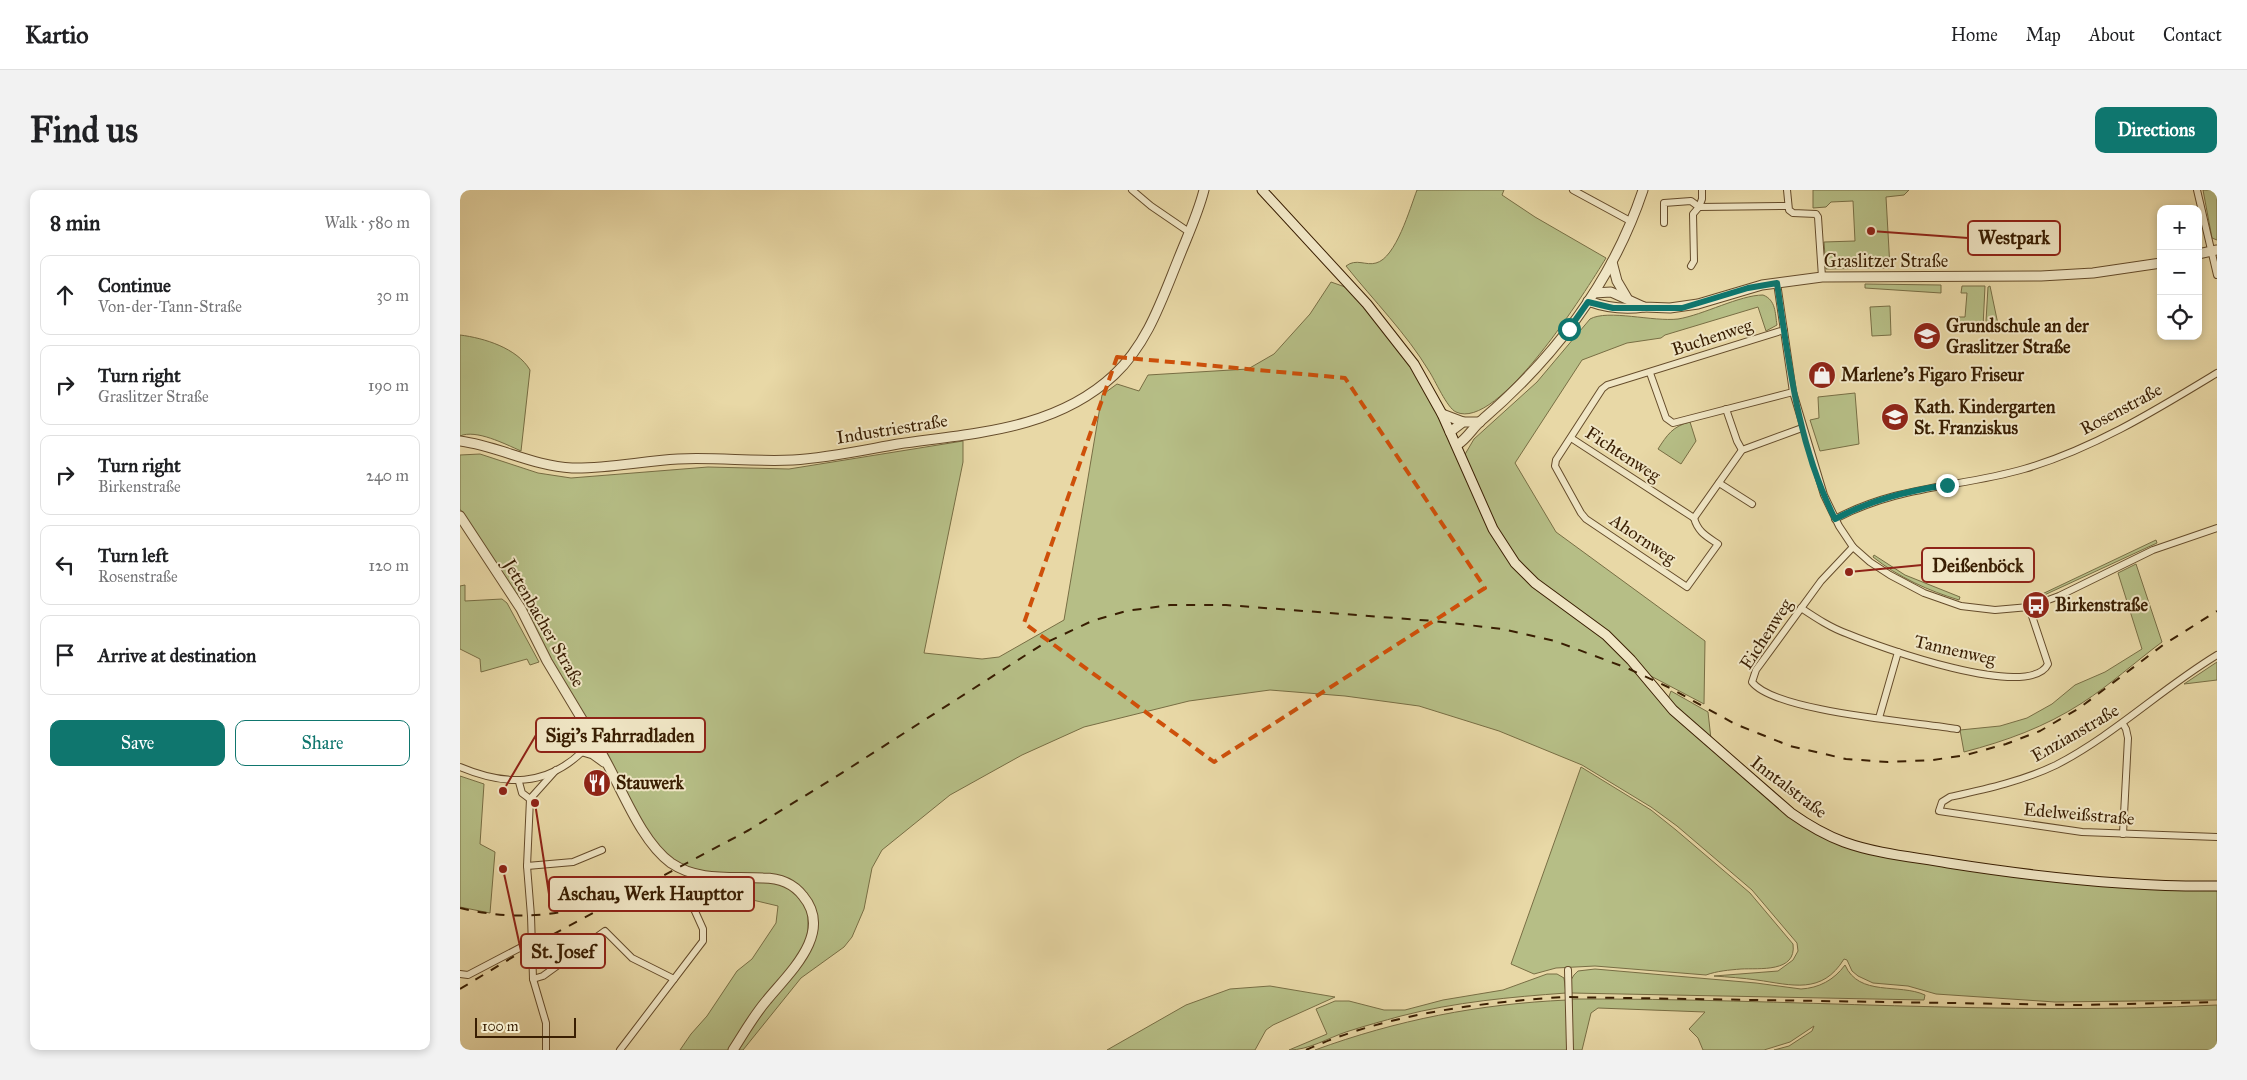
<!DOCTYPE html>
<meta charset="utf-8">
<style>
:root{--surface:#fff;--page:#f2f2f2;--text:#202124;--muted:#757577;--line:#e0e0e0;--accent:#0f766e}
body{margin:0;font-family:"IM FELL Great Primer",serif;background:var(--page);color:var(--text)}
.controls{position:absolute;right:15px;top:15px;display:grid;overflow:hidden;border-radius:10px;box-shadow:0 2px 8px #0003}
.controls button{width:45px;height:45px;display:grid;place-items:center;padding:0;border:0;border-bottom:1px solid var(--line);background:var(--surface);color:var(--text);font:25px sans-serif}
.scale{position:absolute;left:15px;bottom:12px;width:101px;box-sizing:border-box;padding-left:5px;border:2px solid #391e02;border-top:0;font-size:14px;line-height:18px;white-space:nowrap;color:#391e02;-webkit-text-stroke:4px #f0e6c5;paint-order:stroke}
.stop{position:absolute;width:15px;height:15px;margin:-11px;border:4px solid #0f766e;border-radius:50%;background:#fff}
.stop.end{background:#0f766e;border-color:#fff;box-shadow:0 1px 5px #0008}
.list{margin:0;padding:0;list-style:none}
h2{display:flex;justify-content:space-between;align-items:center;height:65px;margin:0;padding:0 20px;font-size:21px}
h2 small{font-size:16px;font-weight:400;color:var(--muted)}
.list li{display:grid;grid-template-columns:32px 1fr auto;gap:15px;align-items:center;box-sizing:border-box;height:80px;margin:0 10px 10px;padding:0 10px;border:1px solid var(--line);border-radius:10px}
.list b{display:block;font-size:19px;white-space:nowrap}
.list p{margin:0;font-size:16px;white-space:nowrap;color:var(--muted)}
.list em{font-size:16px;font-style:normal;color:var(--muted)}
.actions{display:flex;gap:10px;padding:15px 20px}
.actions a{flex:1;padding:11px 0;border:1px solid var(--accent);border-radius:10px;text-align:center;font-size:18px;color:var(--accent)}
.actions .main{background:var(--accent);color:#fff}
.icon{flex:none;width:28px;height:28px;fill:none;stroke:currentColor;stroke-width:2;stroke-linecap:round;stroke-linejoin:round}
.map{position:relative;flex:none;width:1757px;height:860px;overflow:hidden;border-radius:10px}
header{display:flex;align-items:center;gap:30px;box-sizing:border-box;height:70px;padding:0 25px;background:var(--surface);border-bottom:1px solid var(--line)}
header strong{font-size:24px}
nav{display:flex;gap:28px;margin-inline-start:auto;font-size:18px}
.intro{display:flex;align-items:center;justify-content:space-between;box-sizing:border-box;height:120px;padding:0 30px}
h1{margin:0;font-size:35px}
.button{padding:12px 22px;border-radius:10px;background:var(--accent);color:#fff;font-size:18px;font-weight:700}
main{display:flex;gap:30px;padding:0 30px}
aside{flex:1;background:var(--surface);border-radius:10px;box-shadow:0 2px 8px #0003}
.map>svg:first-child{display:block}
</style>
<header>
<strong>Kartio</strong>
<nav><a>Home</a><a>Map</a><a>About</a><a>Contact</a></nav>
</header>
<div class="intro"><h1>Find us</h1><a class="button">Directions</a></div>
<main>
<aside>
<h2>8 min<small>Walk · 580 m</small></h2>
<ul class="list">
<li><svg class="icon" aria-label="ahead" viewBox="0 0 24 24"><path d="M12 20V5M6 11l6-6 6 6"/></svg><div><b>Continue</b><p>Von-der-Tann-Straße</p></div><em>30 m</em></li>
<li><svg class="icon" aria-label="right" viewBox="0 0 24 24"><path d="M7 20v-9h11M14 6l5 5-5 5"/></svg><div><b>Turn right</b><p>Graslitzer Straße</p></div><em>190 m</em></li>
<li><svg class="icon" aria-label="right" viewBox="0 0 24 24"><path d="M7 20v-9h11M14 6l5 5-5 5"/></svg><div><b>Turn right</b><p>Birkenstraße</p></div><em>240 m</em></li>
<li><svg class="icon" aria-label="left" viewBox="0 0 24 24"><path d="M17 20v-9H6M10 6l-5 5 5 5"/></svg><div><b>Turn left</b><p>Rosenstraße</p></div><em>120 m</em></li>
<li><svg class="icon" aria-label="arrive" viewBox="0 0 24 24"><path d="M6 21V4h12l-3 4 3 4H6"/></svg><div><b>Arrive at destination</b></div></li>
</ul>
<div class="actions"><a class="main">Save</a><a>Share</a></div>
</aside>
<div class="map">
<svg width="1757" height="860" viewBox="0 0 1757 860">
<rect width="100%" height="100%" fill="#e8d8a6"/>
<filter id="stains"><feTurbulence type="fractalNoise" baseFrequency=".004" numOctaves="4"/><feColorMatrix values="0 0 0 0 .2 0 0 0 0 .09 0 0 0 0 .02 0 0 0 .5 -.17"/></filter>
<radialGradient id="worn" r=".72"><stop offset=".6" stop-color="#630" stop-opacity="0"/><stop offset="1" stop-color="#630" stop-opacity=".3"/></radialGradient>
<g fill="#b6be86" stroke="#786e44">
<path d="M 957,0 L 1044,0 L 1042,5 L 1075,27 L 1146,68 C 1127,99 1038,242 996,222 C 987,218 975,190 969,181 C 946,143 914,111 886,76 C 896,68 906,76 916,73 C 936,68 950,18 957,0 Z"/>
<path d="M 1353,0 L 1449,0 L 1444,5 L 1426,7 L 1430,78 L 1366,79 L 1364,52 L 1395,51 L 1393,11 L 1371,12 L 1366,17 L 1353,18 Z"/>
<path d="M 1743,0 L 1757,0 L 1757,50 L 1752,48 Z"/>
<path d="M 871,92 L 888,98 L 951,176 L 968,204 L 1030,341 L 1053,375 L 1140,444 L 1168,472 L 1211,522 L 1318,618 L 1375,652 L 1673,697 L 1757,700 L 1757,810 L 1595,812 L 1476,804 L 1448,796 L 1413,793 L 1398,786 L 1392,781 L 1387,770 L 1384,769 C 1362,805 1332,795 1297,790 C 1283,788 1268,787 1254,786 L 1318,781 L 1333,770 L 1338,761 L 1337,753 L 1292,700 L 1217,636 L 1191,617 L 1122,575 L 1039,541 L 959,516 L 885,506 L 810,500 L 729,511 L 624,537 L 562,565 L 490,605 L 422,660 L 412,678 L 404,719 L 392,747 L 384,757 L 341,788 L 283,860 L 278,860 L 308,814 L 344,770 L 353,715 L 349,707 L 335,694 L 245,684 L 218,675 L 193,652 L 140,558 L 130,545 L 126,529 L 0,319 L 0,265 L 20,264 L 78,283 L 111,288 L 248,277 L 329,279 L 503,251 L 503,272 L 464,463 L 522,469 L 539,467 L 604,430 L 642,205 L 657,194 L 679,201 L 688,185 L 788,179 L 814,164 L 850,124 Z"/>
<path d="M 1405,94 L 1481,95 L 1481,103 L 1405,98 Z"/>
<path d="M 1502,96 L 1525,96 L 1523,137 L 1497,134 L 1496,127 L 1505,127 L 1507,103 L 1501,103 Z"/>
<path d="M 1530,96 L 1539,139 L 1532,138 L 1526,131 L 1528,97 Z"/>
<path d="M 1303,105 C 1316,110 1315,123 1317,135 L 1306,141 L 1298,117 L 1205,145 L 1201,148 L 1167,153 L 1122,170 L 1055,273 L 1096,342 L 1245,451 L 1244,514 L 1187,484 L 1154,447 L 1065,380 L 1042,349 L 1004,266 L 1014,249 L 1077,192 L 1130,129 C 1148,119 1193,132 1218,129 C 1243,125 1280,105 1303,105 Z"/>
<path d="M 1430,116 L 1431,145 L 1412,146 L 1410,117 Z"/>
<path d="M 0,145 C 24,148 57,158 70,180 L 61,261 C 45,254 16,239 0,246 Z"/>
<path d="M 1395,203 L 1399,254 L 1360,261 L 1350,230 L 1359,228 L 1358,207 Z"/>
<path d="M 1230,232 L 1236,251 L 1221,274 L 1198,259 C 1207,245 1213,236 1230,232 Z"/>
<path d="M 1696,350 L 1697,353 L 1580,407 L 1580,405 Z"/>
<path d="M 1414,365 L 1445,385 L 1500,407 L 1499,410 C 1469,401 1438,387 1413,367 Z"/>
<path d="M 1676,374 L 1702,452 C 1675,472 1650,495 1622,513 C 1585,537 1546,551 1504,562 L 1500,540 L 1540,536 L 1567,528 L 1592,514 L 1615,495 L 1645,482 L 1682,459 L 1658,383 Z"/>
<path d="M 5,395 L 5,411 L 42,409 L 47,413 L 79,472 L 70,475 L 67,469 L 21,482 L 20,469 L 0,459 L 0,396 Z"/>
<path d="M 1757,472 L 1757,490 L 1724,494 Z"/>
<path d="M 1211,501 L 1248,522 L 1251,549 L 1208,509 Z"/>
<path d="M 1121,577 L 1191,620 L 1216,640 L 1290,703 L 1333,754 C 1337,783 1299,778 1281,779 C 1269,780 1257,781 1246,785 L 1135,776 L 1096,778 L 1074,784 L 1051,774 Z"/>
<path d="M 0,586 L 24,594 L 20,654 L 35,662 L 30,723 L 0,717 Z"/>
<path d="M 227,685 L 321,693 L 339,705 L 348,721 L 348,744 L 338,768 L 270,860 L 220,860 L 231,844 L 247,826 L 277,781 L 292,769 L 316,733 L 318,716 L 280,707 L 278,715 L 233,705 Z"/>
<path d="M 1385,775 C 1399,807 1439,793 1465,805 L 1464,810 L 1111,803 L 1111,790 L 1114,785 L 1118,781 L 1135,779 L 1296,793 L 1341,799 C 1359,798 1374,790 1385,775 Z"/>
<path d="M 1087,784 L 1097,784 L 1104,788 L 1106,803 C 1051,807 995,812 941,826 C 923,831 904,836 886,842 C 868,848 849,860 829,860 L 867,844 L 856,819 L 875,811 L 889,811 L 924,820 L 945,820 L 983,810 L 1043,800 Z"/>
<path d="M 810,796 L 875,807 L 813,835 L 806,840 L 795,860 L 647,860 L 726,815 L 770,799 Z"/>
<path d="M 1112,809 C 1327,808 1542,826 1757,815 L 1757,860 L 1314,860 L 1329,856 L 1352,841 L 1354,836 L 1330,852 L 1304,860 L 1243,860 L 1238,848 L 1229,839 L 1245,822 L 1138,818 L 1131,823 L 1122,860 L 1112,860 Z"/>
<path d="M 1107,810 L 1107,860 L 855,860 C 937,830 1019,814 1107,810 Z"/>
</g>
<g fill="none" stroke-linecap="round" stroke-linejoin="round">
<g stroke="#654c2b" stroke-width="8">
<g id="minor">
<path d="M 672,0 L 691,16 L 729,42"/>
<path d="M 1113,0 L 1172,32"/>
<path d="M 1242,0 L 1242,9 L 1239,17 L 1327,16"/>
<path d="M 1327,0 L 1329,20 L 1333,23 L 1356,24 L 1358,27 L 1362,87"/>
<path d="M 1737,0 L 1757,85"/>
<path d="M 1204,33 L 1204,13 L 1231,11 L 1239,17 L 1233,24 L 1234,71 L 1231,76"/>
<path d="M 1317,93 L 1333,202 L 1364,305 L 1379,336 L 1393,357 L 1410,372 L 1430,385 L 1464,403 L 1501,416 L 1535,420 L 1569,417 L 1599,406 L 1693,360 L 1757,338"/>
<path d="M 1190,183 L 1206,228 L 1213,233 L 1333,202"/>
<path d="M 1266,219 L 1277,251 L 1282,260"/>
<path d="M 1111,248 L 1234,328"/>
<path d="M 1259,293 L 1292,314"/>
<path d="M 1234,328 C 1238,342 1246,346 1258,354 L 1227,397 L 1126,329 L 1121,323 L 1095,276 L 1096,270 L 1142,199 L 1147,195 L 1324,140"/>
<path d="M 1234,328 L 1282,260 L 1342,238"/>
<path d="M 1375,329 C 1439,295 1498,298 1564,279 C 1633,259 1696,220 1757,183"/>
<path d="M 1393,357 L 1361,391 L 1296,480 L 1292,492 C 1315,522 1456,532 1497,539"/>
<path d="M 1341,418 C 1356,428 1371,438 1388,444 C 1417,456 1570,512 1588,474 L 1569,417"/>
<path d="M 1757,465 C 1701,499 1654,545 1596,575 C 1563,591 1526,599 1490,607 L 1482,612 L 1479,621 L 1622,642 L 1757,647"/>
<path d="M 1419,528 L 1438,462"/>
<path d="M 1663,534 L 1666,539 L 1668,548 L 1663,644"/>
<path d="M 0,577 C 45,596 86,597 123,561"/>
<path d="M 59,592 L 62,603 L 70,609"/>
<path d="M 67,676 L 113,672 L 142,660"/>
<path d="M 1108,780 L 1110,860"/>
<path d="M 0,784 L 8,785 L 71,752"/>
<path d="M 73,789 L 83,786 L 145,741 L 172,768 L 214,789"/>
<path d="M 86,860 L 86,833 L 73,789 L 71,726 L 67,676 L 70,609 L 96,580"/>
<path d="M 160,860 L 243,751 L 243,739 L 234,719"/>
</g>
</g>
<g stroke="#654c2b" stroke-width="11">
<g id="tertiary">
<path d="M 1738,64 L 1757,60"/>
<path d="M 1152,72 L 1157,91 L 1167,108"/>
<path d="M 1134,103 L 1151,102 L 1184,117 L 1210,118 L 1238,114 L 1302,95 L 1362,87 L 1581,86 L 1633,83 L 1701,73"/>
<path d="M 1128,111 C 1147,118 1164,120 1184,117"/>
<path d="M 982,224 L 1003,232"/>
<path d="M 990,242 L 1003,232 L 1020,232"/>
<path d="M 0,251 C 38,256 73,276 112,278 C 147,279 182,271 218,269 C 256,267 294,272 333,270 C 368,268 404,260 438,254 C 514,243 595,240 654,185 C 687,154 701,112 718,70 C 727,47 738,24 744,0"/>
<path d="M 997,255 C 1008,248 1013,237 1023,229 C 1095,167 1153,90 1183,0"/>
<path d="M 0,326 L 61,419 L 87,471 L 123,531 L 127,550 L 123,561 L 133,564 L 144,572"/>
<path d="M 127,550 L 139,559 C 160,593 179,650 211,673 C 239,692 272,686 303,688 C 318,688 333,693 343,706 C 374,743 329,783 307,810 C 294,825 284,843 273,860"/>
</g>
</g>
<g stroke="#391e02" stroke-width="11">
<path id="secondary" d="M 802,0 L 907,114 L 954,174 L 982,224 L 1033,339 L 1055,373 L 1075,393 L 1146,445 L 1171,470 L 1213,520 L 1331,623 C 1348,635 1365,645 1384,652 C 1417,664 1454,667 1488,673 C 1577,687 1667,697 1757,696"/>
</g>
<use href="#minor" stroke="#f0e6c5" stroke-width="6"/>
<use href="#tertiary" stroke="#f0e6c5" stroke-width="9"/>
<use href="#secondary" stroke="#f0e6c5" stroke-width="9"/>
<g stroke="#391e02" stroke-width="2" stroke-dasharray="9 9" stroke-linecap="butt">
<path d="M 0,718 C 49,730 100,728 147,709"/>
<path d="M 0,799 L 71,756 L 289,640 L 374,588 L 583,454 L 632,431 L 666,421 L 710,415 L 766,415 L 974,431 L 1042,439 L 1095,451 L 1167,478 L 1210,498 L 1275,534 L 1330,556 L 1386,569 L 1428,572 L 1473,570 L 1506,565 L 1546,554 L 1580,541 L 1618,519 L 1703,455 L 1757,421"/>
<path d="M 846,860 C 926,824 1016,813 1103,807 L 1618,815 L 1757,812"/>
</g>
</g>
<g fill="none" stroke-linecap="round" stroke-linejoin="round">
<path stroke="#0f766e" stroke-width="6" d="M 1109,139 L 1128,112 L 1153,118 L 1222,118 L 1288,98 L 1317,93 C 1329,174 1338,256 1375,329 C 1411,310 1447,301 1487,295"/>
</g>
<path fill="none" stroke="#ce500a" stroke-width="4" stroke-dasharray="10 6" stroke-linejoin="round" d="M 657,167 L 885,188 L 1025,398 L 754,572 L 564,433 Z"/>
<defs>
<g id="school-disc" transform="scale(1.4375)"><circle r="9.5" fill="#8f2418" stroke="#f0e6c5"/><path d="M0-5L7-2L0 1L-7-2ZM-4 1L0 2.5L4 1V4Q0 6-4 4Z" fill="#fff"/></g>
<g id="shop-disc" transform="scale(1.4375)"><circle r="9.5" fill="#8f2418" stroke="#f0e6c5"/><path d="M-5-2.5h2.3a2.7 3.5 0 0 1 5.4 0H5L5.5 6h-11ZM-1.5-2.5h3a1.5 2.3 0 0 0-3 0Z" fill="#fff"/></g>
<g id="bus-disc" transform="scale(1.4375)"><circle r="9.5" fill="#8f2418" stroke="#f0e6c5"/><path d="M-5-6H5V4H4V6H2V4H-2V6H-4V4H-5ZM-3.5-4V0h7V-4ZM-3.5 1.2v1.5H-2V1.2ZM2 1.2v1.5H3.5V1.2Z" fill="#fff"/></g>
<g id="restaurant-disc" transform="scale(1.4375)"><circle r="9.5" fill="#8f2418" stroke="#f0e6c5"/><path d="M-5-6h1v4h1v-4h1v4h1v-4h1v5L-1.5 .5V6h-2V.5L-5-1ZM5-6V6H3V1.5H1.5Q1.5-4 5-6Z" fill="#fff"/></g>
</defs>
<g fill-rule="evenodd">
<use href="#school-disc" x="1467" y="146"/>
<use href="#shop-disc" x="1362" y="185"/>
<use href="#school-disc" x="1435" y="227"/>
<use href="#bus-disc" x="1576" y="415"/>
<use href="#restaurant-disc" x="137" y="593"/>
</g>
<g text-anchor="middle" stroke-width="4" stroke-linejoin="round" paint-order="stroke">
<g font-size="18" fill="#391e02" stroke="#f0e6c5">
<text x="1426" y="77">Graslitzer Straße</text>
<text transform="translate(1252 147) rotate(-18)" y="6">Buchenweg</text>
<text transform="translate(1661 219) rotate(-28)" y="6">Rosenstraße</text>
<text transform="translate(432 239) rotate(-9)" y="6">Industriestraße</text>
<text transform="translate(1163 264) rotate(33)" y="6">Fichtenweg</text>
<text transform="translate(1183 349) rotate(34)" y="6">Ahornweg</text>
<text transform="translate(84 433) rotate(60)" y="6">Jettenbacher Straße</text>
<text transform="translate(1306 444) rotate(-57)" y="6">Eichenweg</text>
<text transform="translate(1495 460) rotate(13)" y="6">Tannenweg</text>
<text transform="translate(1615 543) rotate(-30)" y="6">Enzianstraße</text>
<text transform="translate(1329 597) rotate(37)" y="6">Inntalstraße</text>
<text transform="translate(1619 624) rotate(5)" y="6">Edelweißstraße</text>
</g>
<g font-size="18" font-weight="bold" fill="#391e02" stroke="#f0e6c5" text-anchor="start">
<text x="1486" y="142">Grundschule an der<tspan x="1486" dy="21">Graslitzer Straße</tspan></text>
<text x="1381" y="191">Marlene's Figaro Friseur</text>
<text x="1454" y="223">Kath. Kindergarten<tspan x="1454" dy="21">St. Franziskus</tspan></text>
<text x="1595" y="421">Birkenstraße</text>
<text x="156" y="599">Stauwerk</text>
</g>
</g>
<path fill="none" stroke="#8f2418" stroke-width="2" d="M1411 41L1508 48M1389 382L1462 375M43 601L76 545M75 613L89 704M43 679L61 761"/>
<g fill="#8f2418" stroke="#f0e6c5" stroke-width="2">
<circle cx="1411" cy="41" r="5"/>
<circle cx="1389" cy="382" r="5"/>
<circle cx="43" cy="601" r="5"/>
<circle cx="75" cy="613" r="5"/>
<circle cx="43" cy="679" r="5"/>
</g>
<g fill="#f0e6c5" stroke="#8f2418" stroke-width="2">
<rect x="1508" y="31" width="92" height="34" rx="5"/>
<rect x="1462" y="358" width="112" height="34" rx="5"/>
<rect x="76" y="528" width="169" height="34" rx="5"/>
<rect x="89" y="687" width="205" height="34" rx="5"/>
<rect x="61" y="744" width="84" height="34" rx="5"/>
</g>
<g font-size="19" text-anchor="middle" font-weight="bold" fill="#391e02">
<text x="1554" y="54">Westpark</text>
<text x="1518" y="382">Deißenböck</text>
<text x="160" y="552">Sigi's Fahrradladen</text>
<text x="191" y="710">Aschau, Werk Haupttor</text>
<text x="103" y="768">St. Josef</text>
</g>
<rect width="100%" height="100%" filter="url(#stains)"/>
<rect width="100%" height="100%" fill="url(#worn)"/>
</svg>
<div class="controls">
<button>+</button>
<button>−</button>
<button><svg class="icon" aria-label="locate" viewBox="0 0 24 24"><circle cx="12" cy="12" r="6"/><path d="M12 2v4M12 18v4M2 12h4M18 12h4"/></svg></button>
</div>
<div class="scale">100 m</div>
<div class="stop" style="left:1109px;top:139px"></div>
<div class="stop end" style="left:1487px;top:295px"></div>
</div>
</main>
